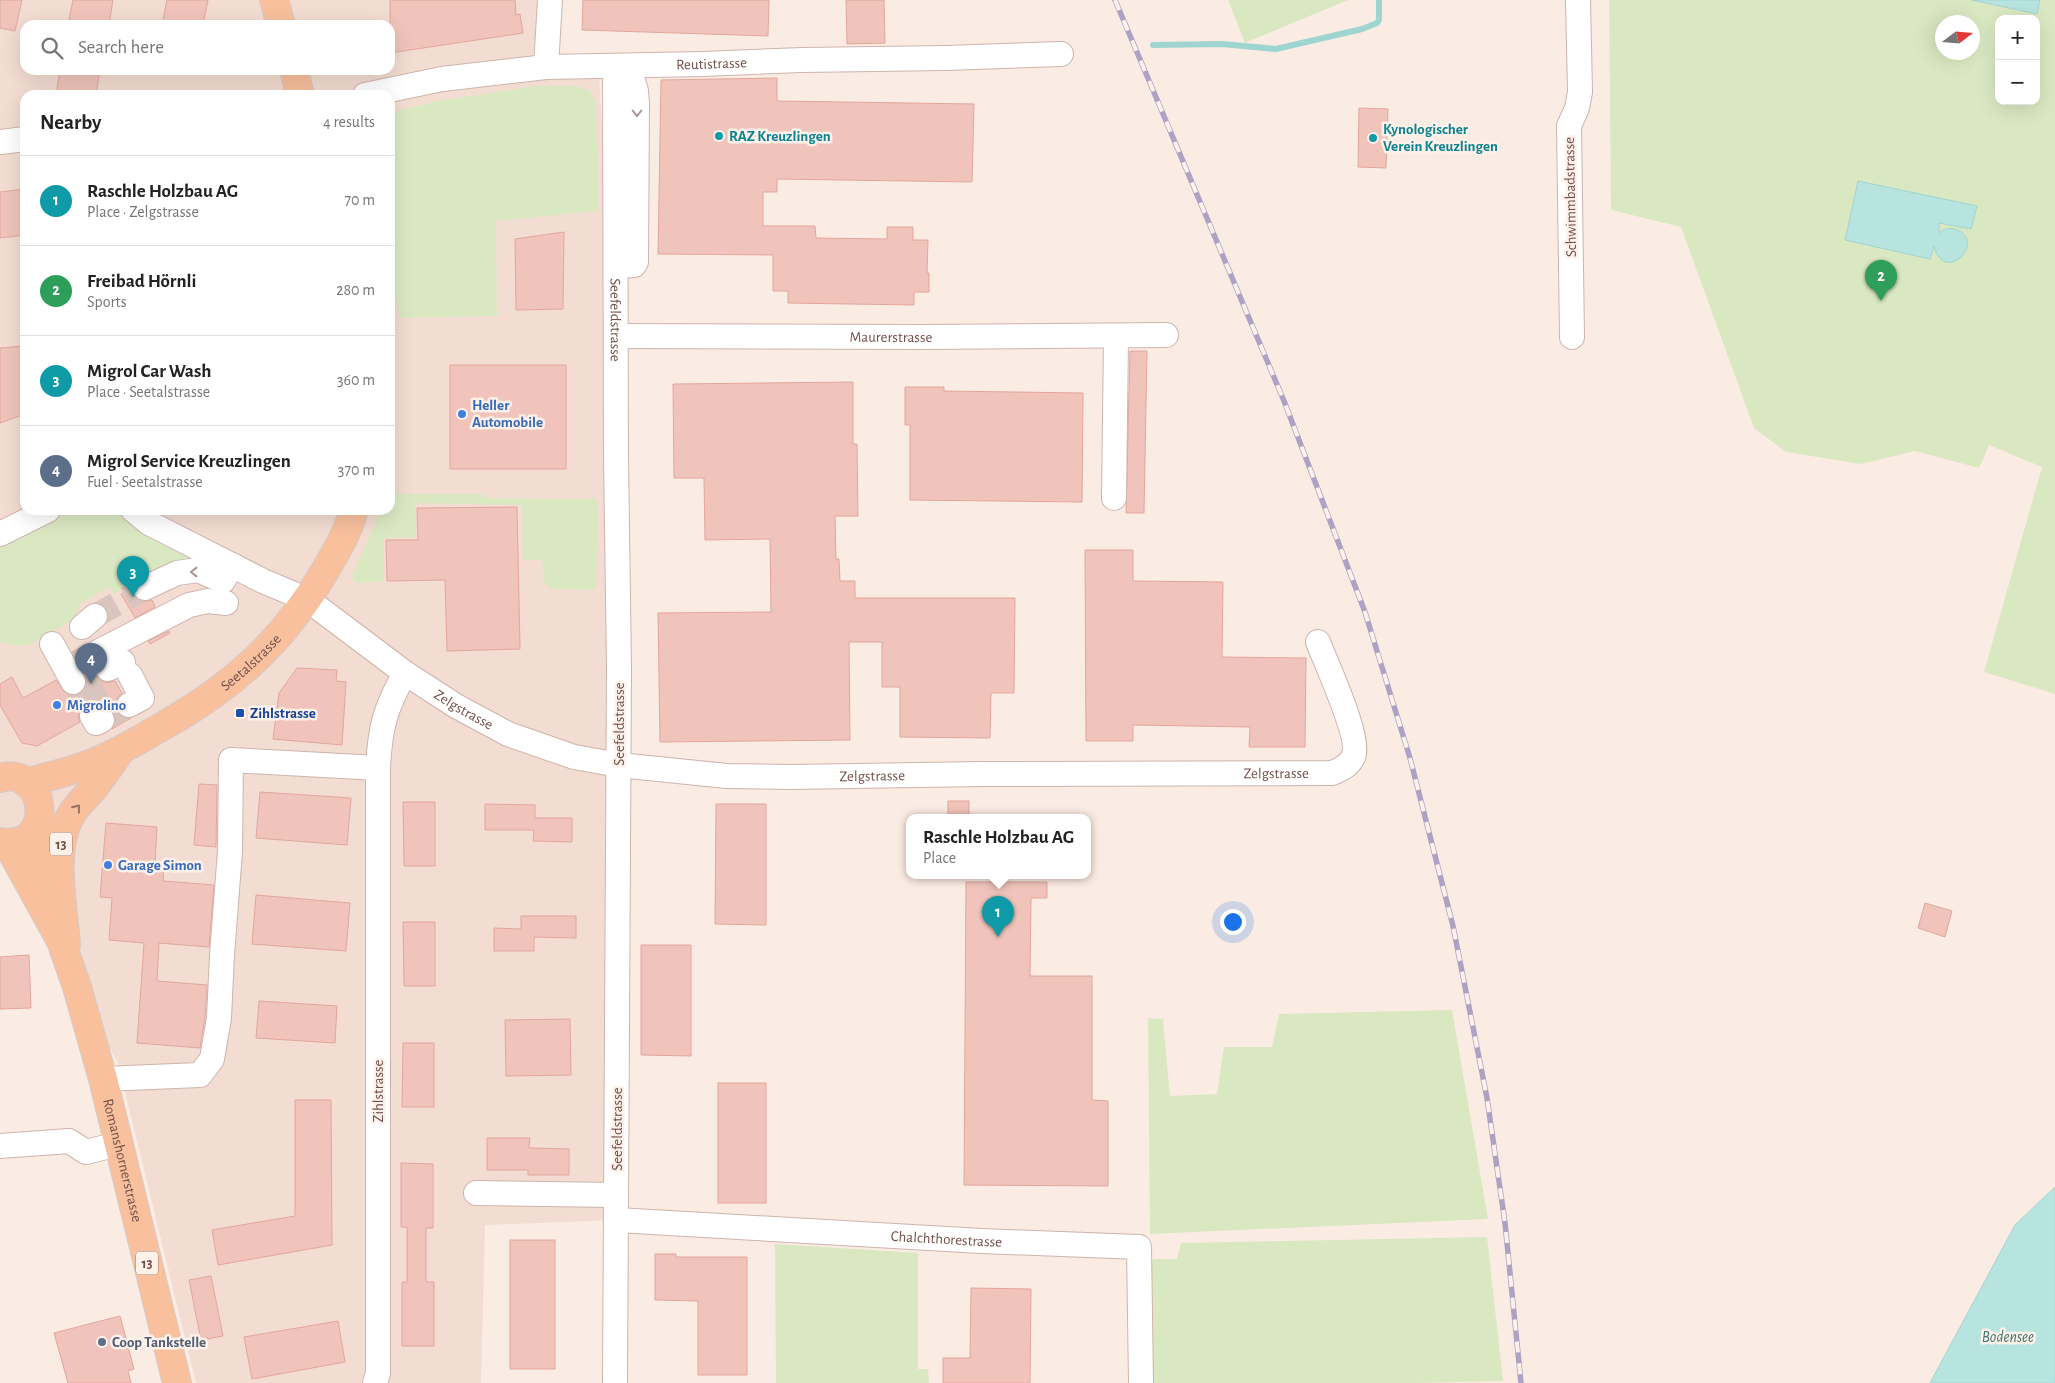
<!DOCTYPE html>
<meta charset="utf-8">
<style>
:root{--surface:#fff;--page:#f6f6f6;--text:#222;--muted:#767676;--line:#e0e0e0;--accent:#2563eb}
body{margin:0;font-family:"Alegreya Sans",sans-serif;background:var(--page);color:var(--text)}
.controls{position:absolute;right:15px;top:15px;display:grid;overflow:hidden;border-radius:10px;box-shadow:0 5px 20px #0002}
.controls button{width:45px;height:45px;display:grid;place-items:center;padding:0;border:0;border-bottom:1px solid var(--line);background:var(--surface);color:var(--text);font:25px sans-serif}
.compass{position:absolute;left:1935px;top:15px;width:45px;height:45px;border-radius:50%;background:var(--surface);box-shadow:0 5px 20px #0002;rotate:74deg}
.you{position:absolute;left:1232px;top:921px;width:18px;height:18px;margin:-12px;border:4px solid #fff;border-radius:50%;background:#1a73e8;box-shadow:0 0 0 8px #1a73e833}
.badge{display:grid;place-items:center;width:32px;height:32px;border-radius:50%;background:var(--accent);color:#fff;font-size:16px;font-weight:700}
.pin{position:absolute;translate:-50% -41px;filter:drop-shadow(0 1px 2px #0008)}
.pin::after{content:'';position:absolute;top:26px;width:18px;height:15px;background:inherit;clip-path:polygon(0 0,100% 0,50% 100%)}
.popup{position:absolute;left:906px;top:814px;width:185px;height:65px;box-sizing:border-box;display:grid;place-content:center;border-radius:10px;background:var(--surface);filter:drop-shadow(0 1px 4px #0005);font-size:16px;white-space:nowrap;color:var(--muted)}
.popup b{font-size:19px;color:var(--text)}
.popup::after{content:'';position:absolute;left:50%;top:100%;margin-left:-10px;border:10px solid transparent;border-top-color:var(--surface)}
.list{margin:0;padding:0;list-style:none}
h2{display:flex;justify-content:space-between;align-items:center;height:65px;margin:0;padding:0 20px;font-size:21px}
h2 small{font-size:16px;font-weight:400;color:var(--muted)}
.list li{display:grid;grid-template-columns:32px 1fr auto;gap:15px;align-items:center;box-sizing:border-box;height:90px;padding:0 20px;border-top:1px solid var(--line)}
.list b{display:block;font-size:19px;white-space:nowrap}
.list p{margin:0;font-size:16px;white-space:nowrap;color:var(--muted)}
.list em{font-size:16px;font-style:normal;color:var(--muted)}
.icon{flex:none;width:28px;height:28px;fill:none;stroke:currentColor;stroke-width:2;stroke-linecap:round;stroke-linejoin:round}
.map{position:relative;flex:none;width:2055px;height:1383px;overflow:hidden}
.search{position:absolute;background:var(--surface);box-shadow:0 5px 20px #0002;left:20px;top:20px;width:375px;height:55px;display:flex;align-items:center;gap:12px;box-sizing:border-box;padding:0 18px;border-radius:15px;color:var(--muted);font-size:19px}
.panel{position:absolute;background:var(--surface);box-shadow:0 5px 20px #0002;left:20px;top:90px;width:375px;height:425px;border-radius:15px}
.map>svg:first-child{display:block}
</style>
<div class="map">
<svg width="2055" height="1383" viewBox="0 0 2055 1383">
<rect width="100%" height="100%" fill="#fbece3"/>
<path fill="#f3dcd1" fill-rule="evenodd" d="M 0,0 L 538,0 L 533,61 L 598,63 L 616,336 L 617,1220 L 485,1225 L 481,1383 L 196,1383 L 118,1063 L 0,856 ZM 25,25 L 390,25 L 390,70 L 25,70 ZM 25,95 L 390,95 L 390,510 L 25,510 Z"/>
<g fill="#dae8c2" fill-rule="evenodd">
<path d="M 1228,0 L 1348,0 L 1245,43 Z"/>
<path d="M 1609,0 L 2055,0 L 2055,694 L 1984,672 L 2042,467 L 1989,445 L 1979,468 L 1915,451 L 1861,464 L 1786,452 L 1754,428 L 1681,227 L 1611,210 ZM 1999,19 L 2036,19 L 2036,101 L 1999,101 ZM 1942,22 L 1972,22 L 1972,52 L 1942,52 Z"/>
<path d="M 536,86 L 577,86 L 590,91 L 596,103 L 598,211 L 496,221 L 497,316 L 400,318 L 390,272 L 390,113 L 437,101 Z"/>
<path d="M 390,494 L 484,494 L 484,498 L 595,499 L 598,502 L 596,587 L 592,590 L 552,589 L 545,585 L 542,560 L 523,560 L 522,505 L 416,503 L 415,537 L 384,538 L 383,582 L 355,583 L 352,575 L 375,525 L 379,510 L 390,510 Z"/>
<path d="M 68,510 L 118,510 L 195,559 L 185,559 L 174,562 L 114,594 L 109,587 L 81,603 L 74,619 L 28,645 L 16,646 L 0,642 L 0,544 Z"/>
<path d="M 1452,1010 L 1488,1219 L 1150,1234 L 1148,1018 L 1163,1019 L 1170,1096 L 1217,1094 L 1224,1047 L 1272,1047 L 1279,1014 Z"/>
<path d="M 1487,1237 L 1503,1381 L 1417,1383 L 1152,1383 L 1149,1272 L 1153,1259 L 1177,1259 L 1181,1243 Z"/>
<path d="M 775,1244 L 918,1253 L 918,1369 L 928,1369 L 929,1383 L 776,1383 Z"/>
</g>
<g fill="#b8e4e0" stroke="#9fd5d1">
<path d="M 1972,0 L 2040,0 L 2037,14 Z"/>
<path d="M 1858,181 L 1977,206 L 1971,229 L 1939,223 L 1939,233 C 1943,229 1950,227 1957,230 C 1987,242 1944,286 1934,246 L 1930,259 L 1845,240 Z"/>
<path d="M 2055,1187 L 2055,1383 L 1930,1383 L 2015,1225 Z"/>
</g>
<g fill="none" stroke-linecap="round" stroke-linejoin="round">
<path stroke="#9fd5d1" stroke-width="6" d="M 1153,45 L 1222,44 L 1276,49 L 1362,29 L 1377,23 L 1379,20 L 1379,0"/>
</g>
<g fill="#f0c4bb" stroke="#e2a69c">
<path d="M 0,0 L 22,0 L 15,31 L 0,28 Z"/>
<path d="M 73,0 L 113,0 L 109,25 L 68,25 Z"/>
<path d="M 167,0 L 208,0 L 203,25 L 162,25 Z"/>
<path d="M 390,0 L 515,0 L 516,15 L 520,14 L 523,33 L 390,53 Z"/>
<path d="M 583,0 L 769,0 L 768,36 L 582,30 Z"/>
<path d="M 846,0 L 884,0 L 885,43 L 847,44 Z"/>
<path d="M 60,70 L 100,70 L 96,95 L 56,95 Z"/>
<path d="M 777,78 L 777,101 L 974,104 L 972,182 L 777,179 L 777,192 L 763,192 L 763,226 L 815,226 L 816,238 L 887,239 L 887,227 L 913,227 L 913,240 L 928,240 L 927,273 L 929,273 L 929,292 L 914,292 L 914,305 L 788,303 L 788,291 L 773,291 L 773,255 L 658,254 L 661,80 Z"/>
<path d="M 1359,108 L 1388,109 L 1386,168 L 1358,167 Z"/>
<path d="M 25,189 L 25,235 L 0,238 L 0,192 Z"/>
<path d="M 564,232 L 563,309 L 516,310 L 515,239 Z"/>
<path d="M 25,346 L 25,414 L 0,423 L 0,348 Z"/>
<path d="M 1130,351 L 1147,351 L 1144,513 L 1126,513 Z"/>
<rect x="450" y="365" width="116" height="104"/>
<path d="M 853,382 L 853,444 L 857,444 L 858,516 L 835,516 L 836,559 L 839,559 L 840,581 L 855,581 L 855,598 L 1015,598 L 1014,693 L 991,693 L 990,738 L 900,737 L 900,687 L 882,687 L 882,642 L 849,642 L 850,740 L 660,742 L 658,613 L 771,612 L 770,539 L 705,540 L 704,478 L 674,478 L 673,384 Z"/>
<path d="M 905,387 L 944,387 L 944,391 L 1083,393 L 1082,502 L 910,500 L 910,425 L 905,425 Z"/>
<path d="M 517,507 L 520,649 L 447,651 L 445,580 L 387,581 L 386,540 L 418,540 L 417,508 Z"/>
<path d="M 1085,550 L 1133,550 L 1133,581 L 1223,582 L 1222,657 L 1306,658 L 1305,747 L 1249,747 L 1250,727 L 1133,725 L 1133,741 L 1086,741 Z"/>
<path d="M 131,588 L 133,594 L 137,599 L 143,602 L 152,600 L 155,607 L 135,618 L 121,594 Z"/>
<path d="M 169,631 L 170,633 L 150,644 L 148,641 Z"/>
<path d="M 87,644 L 84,651 L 86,658 L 90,663 L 95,665 L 96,675 L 100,680 L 106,683 L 115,681 L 122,693 L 117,698 L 115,704 L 117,712 L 122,717 L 131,718 L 112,729 L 116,721 L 114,713 L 109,708 L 92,702 L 86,704 L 80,709 L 78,715 L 80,722 L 37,746 L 22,743 L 0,705 L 0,684 L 12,677 L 23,698 L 56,680 L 66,693 L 72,696 L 79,694 L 85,689 L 87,682 L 72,652 Z"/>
<path d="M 297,668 L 337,670 L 336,681 L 346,682 L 342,745 L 273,739 L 279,693 Z"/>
<path d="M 199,784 L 217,785 L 216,847 L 194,845 Z"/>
<path d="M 260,792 L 351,798 L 347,845 L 256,838 Z"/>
<rect x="948" y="801" width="21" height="17"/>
<path d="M 403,802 L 435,802 L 435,866 L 404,866 Z"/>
<path d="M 485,804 L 535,805 L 535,818 L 572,818 L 572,842 L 533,841 L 534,830 L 485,830 Z"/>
<path d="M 716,804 L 766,804 L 766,925 L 715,924 Z"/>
<path d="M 106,823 L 157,827 L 155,863 L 164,864 L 163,881 L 214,885 L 209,947 L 159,943 L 157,981 L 207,985 L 205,1017 L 200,1048 L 137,1043 L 144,943 L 109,940 L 112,898 L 100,897 Z"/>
<path d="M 966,882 L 1047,882 L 1047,898 L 1031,898 L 1030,976 L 1092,976 L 1092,1100 L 1108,1101 L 1108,1186 L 964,1185 Z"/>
<path d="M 256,895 L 350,903 L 346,951 L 252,944 Z"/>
<path d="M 1925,903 L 1952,911 L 1945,937 L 1918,928 Z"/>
<path d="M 521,916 L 576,916 L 576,938 L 534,937 L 534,951 L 494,951 L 494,928 L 521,929 Z"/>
<path d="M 403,922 L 435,922 L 435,986 L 404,986 Z"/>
<path d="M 641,945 L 691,945 L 691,1056 L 641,1055 Z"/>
<path d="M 29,955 L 31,1008 L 0,1009 L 0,957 Z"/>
<path d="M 259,1001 L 337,1006 L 335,1043 L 256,1038 Z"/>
<path d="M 570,1019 L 571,1075 L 506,1076 L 505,1020 Z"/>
<path d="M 403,1043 L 434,1043 L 434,1107 L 402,1107 Z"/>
<rect x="718" y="1083" width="48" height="120"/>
<path d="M 295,1100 L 331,1100 L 332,1245 L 218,1265 L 212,1230 L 295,1216 Z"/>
<path d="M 487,1138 L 530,1138 L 529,1148 L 569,1149 L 569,1175 L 528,1175 L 528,1170 L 487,1170 Z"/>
<path d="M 401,1163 L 433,1164 L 433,1228 L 426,1228 L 426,1282 L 434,1282 L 434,1346 L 402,1346 L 402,1282 L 407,1282 L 407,1227 L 401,1227 Z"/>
<rect x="510" y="1240" width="45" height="129"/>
<path d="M 655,1254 L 676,1254 L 676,1257 L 747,1257 L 747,1375 L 698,1375 L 698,1301 L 655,1300 Z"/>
<path d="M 211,1276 L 223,1336 L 201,1340 L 189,1280 Z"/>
<path d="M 971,1288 L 1031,1289 L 1030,1383 L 943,1383 L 943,1358 L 970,1358 Z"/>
<path d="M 120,1316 L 134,1369 L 128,1371 L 131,1383 L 68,1383 L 54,1333 Z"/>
<path d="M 338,1321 L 345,1362 L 252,1379 L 244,1337 Z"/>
</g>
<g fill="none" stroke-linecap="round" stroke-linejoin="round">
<g stroke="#d9c5bd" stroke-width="24" stroke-dasharray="24 12" stroke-linecap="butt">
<path d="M 95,616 L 145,588"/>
<path d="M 72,666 L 98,652"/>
<path d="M 73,682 L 92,716"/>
<path d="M 76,687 L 108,669"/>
<path d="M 87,707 L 119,690"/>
<path d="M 102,720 L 129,705"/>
</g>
<g stroke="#ceb4ad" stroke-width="26">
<g id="minor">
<path id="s1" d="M 615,66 L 616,457 L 619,669 L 615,1383"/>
<path d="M 546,67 L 550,0"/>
<path id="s2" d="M 365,95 L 442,79 L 546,67 L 702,64 L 802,60 L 946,58 L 1061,54"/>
<path d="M 0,142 L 25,139"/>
<path d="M 616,266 L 634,265 L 636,262 L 637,103 L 636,91 L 628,66"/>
<path id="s3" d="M 616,336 L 921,337 L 1166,335"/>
<path d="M 1572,337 L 1569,126 L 1577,108 L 1580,92 L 1578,0"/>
<path d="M 1114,498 L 1116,336"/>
<path id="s4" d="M 133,510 L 149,523 L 263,581 L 308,600 L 405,673 L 456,706 L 508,734 L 574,757 L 619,765 L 727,776 L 790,777 L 982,774 L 1332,773 C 1340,770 1349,766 1353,757 C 1362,740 1326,663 1318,642"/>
<path d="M 0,534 L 48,510"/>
<path d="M 145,588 L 177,573 L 198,570 L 223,581 L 232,565"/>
<path d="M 82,627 L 95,616"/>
<path d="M 52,644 L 73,682"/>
<path d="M 98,652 L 189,605 L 208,601 L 226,603"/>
<path d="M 108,669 L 123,662"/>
<path d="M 129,705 L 142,698 L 130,675"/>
<path d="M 92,716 L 96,723 L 102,720"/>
<path d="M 103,1079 L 200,1075 L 212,1059 L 219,1018 L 222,955 L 230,851 L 231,760 L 378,768"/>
<path d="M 0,1146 L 69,1141 L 86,1152 L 118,1144"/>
<path d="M 476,1193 L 616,1195"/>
<path id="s5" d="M 617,1220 L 981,1241 L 1139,1247 L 1141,1383"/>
<path d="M 375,1383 L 378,1373 L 378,768 C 380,727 385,709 405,673"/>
</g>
</g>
<g stroke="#d5cac9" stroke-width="30">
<g id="major">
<path d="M 274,0 L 281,25"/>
<path d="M 294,70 L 300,95"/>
<path d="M 0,778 C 48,764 57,852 0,842"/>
<path id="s6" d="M 26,783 C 49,776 74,771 95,762 C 116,753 136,742 156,730 C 230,689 281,645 325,571 C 336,552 348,532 354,510"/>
<path d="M 35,830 L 39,866 L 48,897"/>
<path id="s7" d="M 7,843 L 61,941 L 77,987 L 103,1079 L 177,1383"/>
<path d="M 66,944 C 63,904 50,846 73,812 C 79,803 87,796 93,789 C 103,777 112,763 120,751"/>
</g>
</g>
<use href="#minor" stroke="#fff" stroke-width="24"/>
<use href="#major" stroke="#f8c09d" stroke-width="28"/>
<g stroke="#aca2c4" stroke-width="5.5">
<path id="rail" d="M 1115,0 L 1284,401 L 1365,612 L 1410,758 L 1453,926 L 1487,1098 L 1505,1223 L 1521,1383"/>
</g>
<use href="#rail" stroke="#fef1e9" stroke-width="4" stroke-dasharray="11" stroke-linecap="butt"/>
</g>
<defs><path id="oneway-chevron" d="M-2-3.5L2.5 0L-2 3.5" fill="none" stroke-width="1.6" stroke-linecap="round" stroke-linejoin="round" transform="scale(1.25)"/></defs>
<g stroke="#aa9592">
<use href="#oneway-chevron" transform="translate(637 113) rotate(90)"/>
<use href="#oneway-chevron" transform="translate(194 572) rotate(-180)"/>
</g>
<use stroke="#9a7163" href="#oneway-chevron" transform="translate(77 808) rotate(-52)"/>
<g fill="#0f9aa8" stroke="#fef1e9" stroke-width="2">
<circle cx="719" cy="136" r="5"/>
<circle cx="1373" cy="138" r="5"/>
</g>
<g fill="#3f7fe0" stroke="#fef1e9" stroke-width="2">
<circle cx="462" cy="414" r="5"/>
<circle cx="57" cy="705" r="5"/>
<circle cx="108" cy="865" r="5"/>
</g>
<rect fill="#1a4fb4" stroke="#fef1e9" stroke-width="2" x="235" y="708" width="10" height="10" rx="2.5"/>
<circle fill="#5c6f8a" stroke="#fef1e9" stroke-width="2" cx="102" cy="1342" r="5"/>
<g text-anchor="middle" stroke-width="5" stroke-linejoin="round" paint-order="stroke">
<g fill="#fef1e9" stroke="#9c807a" stroke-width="1">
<rect x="50" y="832.5" width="22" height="23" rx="4"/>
<rect x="136" y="1251.5" width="22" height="23" rx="4"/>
</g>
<g font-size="14" font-weight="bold" fill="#724f4a">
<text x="61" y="849">13</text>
<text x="147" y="1268">13</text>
</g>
<g font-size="15" fill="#724f4a" stroke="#fef1e9">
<text dy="5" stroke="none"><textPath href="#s2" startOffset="349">Reutistrasse</textPath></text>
<text transform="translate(1570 197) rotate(-91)" y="5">Schwimmbadstrasse</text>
<text dy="5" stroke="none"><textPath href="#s1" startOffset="254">Seefeldstrasse</textPath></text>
<text dy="5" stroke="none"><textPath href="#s3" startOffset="275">Maurerstrasse</textPath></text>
<text dy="5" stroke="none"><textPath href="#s6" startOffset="258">Seetalstrasse</textPath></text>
<text dy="5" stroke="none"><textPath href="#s4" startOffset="388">Zelgstrasse</textPath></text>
<text transform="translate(619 724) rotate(-90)" y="5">Seefeldstrasse</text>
<text dy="5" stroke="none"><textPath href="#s4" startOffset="1212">Zelgstrasse</textPath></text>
<text dy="5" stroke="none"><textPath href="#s4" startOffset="808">Zelgstrasse</textPath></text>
<text transform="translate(378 1091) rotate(-90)" y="5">Zihlstrasse</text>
<text transform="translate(617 1129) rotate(-90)" y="5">Seefeldstrasse</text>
<text dy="5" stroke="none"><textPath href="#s7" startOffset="340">Romanshornerstrasse</textPath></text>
<text dy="5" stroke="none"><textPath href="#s5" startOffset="330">Chalchthorestrasse</textPath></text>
</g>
<g font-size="15" font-weight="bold" fill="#0d838f" stroke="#fef1e9" text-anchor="start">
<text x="1383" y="134">Kynologischer<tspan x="1383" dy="17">Verein Kreuzlingen</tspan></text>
<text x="729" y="141">RAZ Kreuzlingen</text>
</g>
<g font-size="15" font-weight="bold" fill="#366cbe" stroke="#fef1e9" text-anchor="start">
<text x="472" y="410">Heller<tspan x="472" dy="17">Automobile</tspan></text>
<text x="67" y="710">Migrolino</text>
<text x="118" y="870">Garage Simon</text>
</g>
<g font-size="15" font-weight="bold" fill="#164399" stroke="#fef1e9" text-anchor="start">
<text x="250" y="718">Zihlstrasse</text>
</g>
<g font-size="15" font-weight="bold" fill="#4e5e75" stroke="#fef1e9" text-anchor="start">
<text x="112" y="1347">Coop Tankstelle</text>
</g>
<g font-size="16" font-style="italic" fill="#3f7773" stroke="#fef1e9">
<text x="2008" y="1342">Bodensee</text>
</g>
</g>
</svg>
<div class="controls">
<button>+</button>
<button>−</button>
</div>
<svg class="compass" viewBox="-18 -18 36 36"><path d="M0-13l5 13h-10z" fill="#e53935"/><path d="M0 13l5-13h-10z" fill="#767676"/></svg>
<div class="you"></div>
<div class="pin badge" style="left:998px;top:937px;background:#0f9aa8">1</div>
<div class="popup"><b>Raschle Holzbau AG</b>Place</div>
<div class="pin badge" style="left:1881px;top:301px;background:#2e9e5b">2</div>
<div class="pin badge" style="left:133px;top:597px;background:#0f9aa8">3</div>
<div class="pin badge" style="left:91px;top:684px;background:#5c6f8a">4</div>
<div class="search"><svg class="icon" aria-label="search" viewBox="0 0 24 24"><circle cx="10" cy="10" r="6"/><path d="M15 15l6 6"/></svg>Search here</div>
<section class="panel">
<h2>Nearby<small>4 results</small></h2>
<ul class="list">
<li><span class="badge" style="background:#0f9aa8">1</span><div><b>Raschle Holzbau AG</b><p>Place · Zelgstrasse</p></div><em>70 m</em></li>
<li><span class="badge" style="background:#2e9e5b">2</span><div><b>Freibad Hörnli</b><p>Sports</p></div><em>280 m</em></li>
<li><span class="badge" style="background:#0f9aa8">3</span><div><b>Migrol Car Wash</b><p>Place · Seetalstrasse</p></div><em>360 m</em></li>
<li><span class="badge" style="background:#5c6f8a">4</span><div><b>Migrol Service Kreuzlingen</b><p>Fuel · Seetalstrasse</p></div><em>370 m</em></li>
</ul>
</section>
</div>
